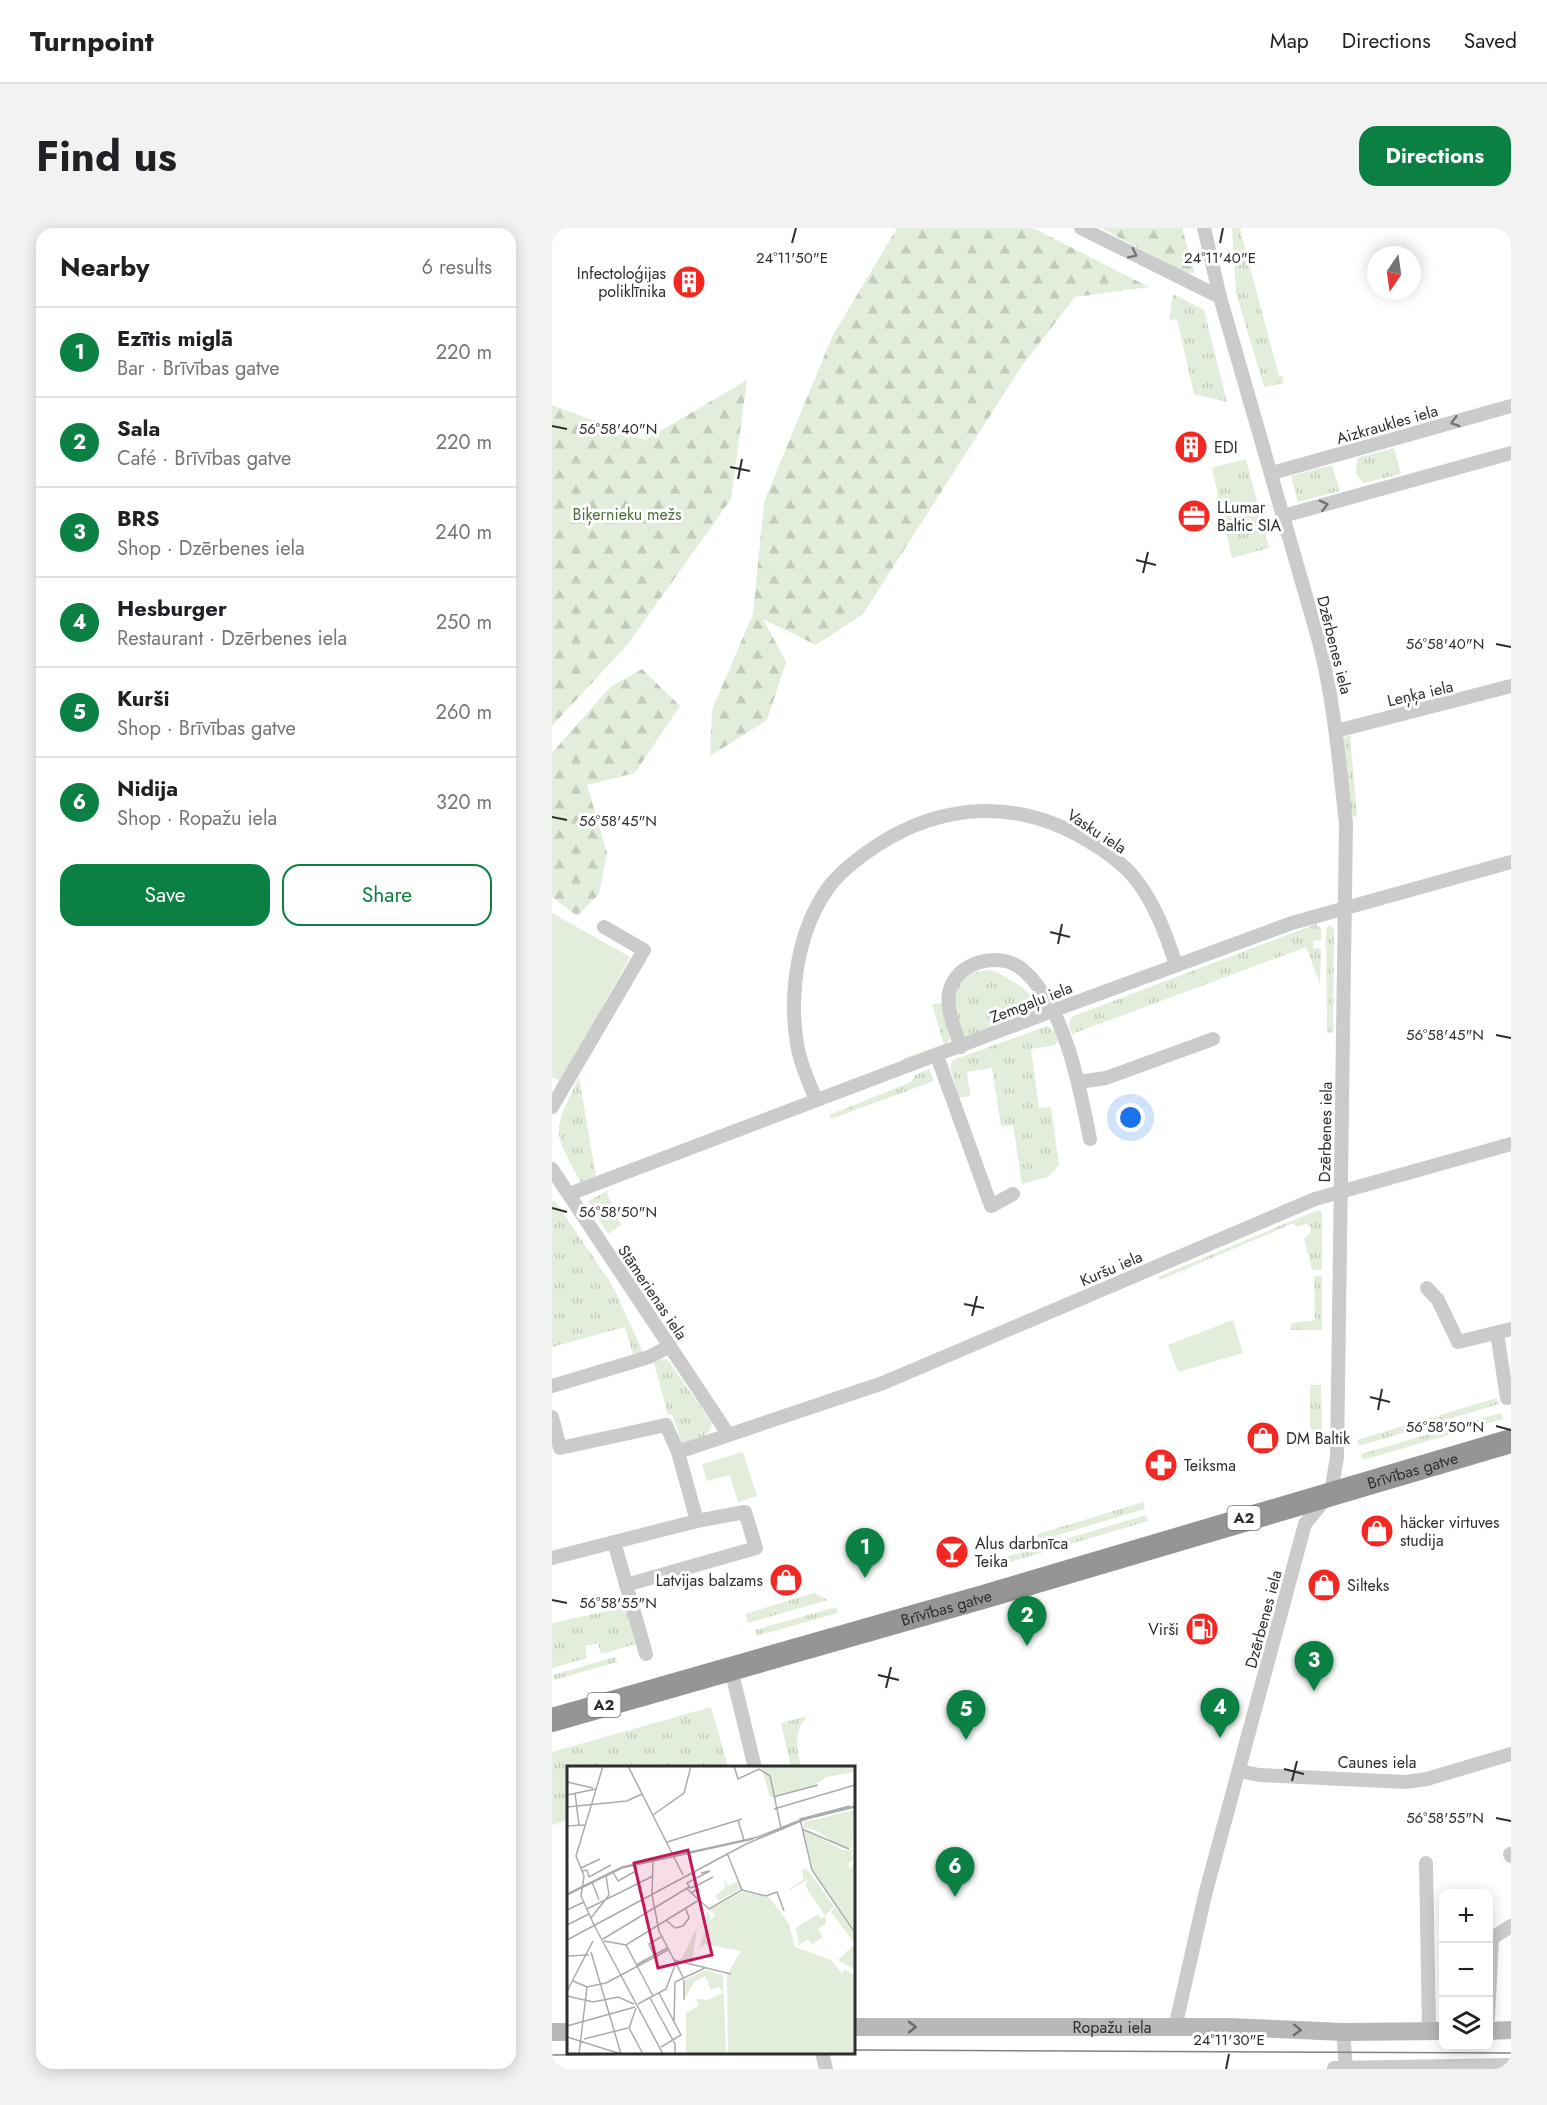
<!DOCTYPE html>
<meta charset="utf-8">
<style>
:root{--surface:#fff;--page:#f2f2f2;--text:#202124;--muted:#757577;--line:#e0e0e0;--accent:#0b8043}
body{margin:0;font-family:Jost,sans-serif;background:var(--page);color:var(--text)}
.controls{position:absolute;right:18px;bottom:18px;display:grid;overflow:hidden;border-radius:12px;box-shadow:0 3px 15px #0003}
.controls button{width:54px;height:54px;display:grid;place-items:center;padding:0;border:0;border-bottom:2px solid var(--line);background:var(--surface);color:var(--text);font:30px sans-serif}
.compass{position:absolute;left:815px;top:18px;width:54px;height:54px;border-radius:50%;background:var(--surface);box-shadow:0 3px 15px #0003;rotate:193deg}
.you{position:absolute;left:579px;top:890px;width:21px;height:21px;margin:-15px;border:4px solid #fff;border-radius:50%;background:#1a73e8;box-shadow:0 0 0 9px #1a73e833}
.badge{display:grid;place-items:center;width:39px;height:39px;border-radius:50%;background:var(--accent);color:#fff;font-size:20px;font-weight:700}
.pin{position:absolute;translate:-50% -50px;filter:drop-shadow(0 2px 3px #0008)}
.pin::after{content:'';position:absolute;top:32px;width:21px;height:18px;background:inherit;clip-path:polygon(0 0,100% 0,50% 100%)}
.list{margin:0;padding:0;list-style:none}
h2{display:flex;justify-content:space-between;align-items:center;height:78px;margin:0;padding:0 24px;font-size:26px}
h2 small{font-size:20px;font-weight:400;color:var(--muted)}
.list li{display:grid;grid-template-columns:39px 1fr auto;gap:18px;align-items:center;box-sizing:border-box;height:90px;padding:0 24px;border-top:2px solid var(--line)}
.list b{display:block;font-size:22px;white-space:nowrap}
.list p{margin:0;font-size:20px;white-space:nowrap;color:var(--muted)}
.list em{font-size:20px;font-style:normal;color:var(--muted)}
.actions{display:flex;gap:12px;padding:18px 24px}
.actions a{flex:1;padding:14px 0;border:2px solid var(--accent);border-radius:18px;text-align:center;font-size:21px;color:var(--accent)}
.actions .main{background:var(--accent);color:#fff}
.icon{flex:none;width:33px;height:33px;fill:none;stroke:currentColor;stroke-width:2;stroke-linecap:round;stroke-linejoin:round}
.map{position:relative;flex:none;width:959px;height:1841px;overflow:hidden;border-radius:18px}
header{display:flex;align-items:center;gap:36px;box-sizing:border-box;height:84px;padding:0 30px;background:var(--surface);border-bottom:2px solid var(--line)}
header strong{font-size:28px}
nav{display:flex;gap:33px;margin-inline-start:auto;font-size:21px}
.intro{display:flex;align-items:center;justify-content:space-between;box-sizing:border-box;height:144px;padding:0 36px}
h1{margin:0;font-size:42px}
.button{padding:15px 27px;border-radius:18px;background:var(--accent);color:#fff;font-size:21px;font-weight:700}
main{display:flex;gap:36px;padding:0 36px}
aside{flex:1;background:var(--surface);border-radius:18px;box-shadow:0 3px 15px #0003}
.map>svg:first-child{display:block}
</style>
<header>
<strong>Turnpoint</strong>
<nav><a>Map</a><a>Directions</a><a>Saved</a></nav>
</header>
<div class="intro"><h1>Find us</h1><a class="button">Directions</a></div>
<main>
<aside>
<h2>Nearby<small>6 results</small></h2>
<ul class="list">
<li><span class="badge">1</span><div><b>Ezītis miglā</b><p>Bar · Brīvības gatve</p></div><em>220 m</em></li>
<li><span class="badge">2</span><div><b>Sala</b><p>Café · Brīvības gatve</p></div><em>220 m</em></li>
<li><span class="badge">3</span><div><b>BRS</b><p>Shop · Dzērbenes iela</p></div><em>240 m</em></li>
<li><span class="badge">4</span><div><b>Hesburger</b><p>Restaurant · Dzērbenes iela</p></div><em>250 m</em></li>
<li><span class="badge">5</span><div><b>Kurši</b><p>Shop · Brīvības gatve</p></div><em>260 m</em></li>
<li><span class="badge">6</span><div><b>Nidija</b><p>Shop · Ropažu iela</p></div><em>320 m</em></li>
</ul>
<div class="actions"><a class="main">Save</a><a>Share</a></div>
</aside>
<div class="map">
<svg width="959" height="1841" viewBox="0 0 959 1841">
<defs>
<pattern id="grass-tufts" width="24" height="20" patternUnits="userSpaceOnUse" patternTransform="scale(1.5)"><rect width="24" height="20" fill="#e3eddb"/><path d="M3 7l-1-3M5 7V3M7 7l1-3M15 17l-1-3M17 17v-4M19 17l1-3" fill="none" stroke="#c3ccbc"/></pattern>
<pattern id="forest-firs" width="22" height="20" patternUnits="userSpaceOnUse" patternTransform="scale(1.5)"><rect width="22" height="20" fill="#e3eddb"/><path d="M5 1l3.5 6h-7zM16 11l3.5 6h-7z" fill="#c3ccbc"/></pattern>
</defs>
<rect width="100%" height="100%" fill="#fff"/>
<g fill="url(#grass-tufts)">
<path d="M 680,0 L 690,0 L 688,2 L 727,148 L 730,148 L 732,155 L 712,159 L 684,65 Z"/>
<path d="M 621,66 L 652,82 L 675,174 L 642,166 L 625,91 L 617,92 Z"/>
<path d="M 842,220 L 849,246 L 811,255 L 804,245 L 805,230 Z"/>
<path d="M 694,231 L 717,320 L 680,330 L 660,240 Z"/>
<path d="M 780,237 L 788,263 L 746,274 L 739,248 Z"/>
<path d="M 798,507 L 805,588 L 799,589 L 791,510 Z"/>
<path d="M 764,696 L 769,701 L 769,712 L 761,713 L 761,720 L 769,721 L 768,756 L 754,719 L 520,806 L 517,797 L 519,789 Z"/>
<path d="M 777,697 L 782,701 L 781,804 L 775,805 L 774,702 Z"/>
<path d="M 439,742 C 457,750 479,762 489,781 L 413,809 L 409,806 C 402,773 391,745 439,742 Z"/>
<path d="M 392,775 L 398,812 L 393,818 L 352,833 L 352,830 L 392,816 L 380,776 Z"/>
<path d="M 495,798 L 504,804 L 507,812 L 503,817 L 479,821 L 487,880 L 499,879 L 507,937 L 496,949 L 470,956 L 461,897 L 449,898 L 440,840 L 415,844 L 418,868 L 407,870 L 398,839 L 401,832 Z"/>
<path d="M 377,841 L 382,853 L 279,891 L 277,887 L 359,854 L 363,847 Z"/>
<path d="M 27,849 L 44,949 L 72,938 L 72,940 L 29,955 C 0,900 0,906 27,849 Z"/>
<path d="M 57,962 L 55,965 L 69,997 L 56,1006 L 36,973 Z"/>
<path d="M 3,973 L 60,1057 L 91,1124 L 81,1126 L 73,1099 L 0,1119 L 0,974 Z"/>
<path d="M 766,982 L 770,984 L 770,1042 L 760,1042 L 752,1010 L 758,1006 L 759,999 L 754,996 L 744,999 L 742,995 L 608,1052 L 606,1049 Z"/>
<path d="M 762,1048 L 770,1048 L 770,1102 L 738,1102 L 739,1095 L 763,1092 Z"/>
<path d="M 115,1131 L 160,1195 C 156,1211 145,1213 131,1218 L 120,1186 L 116,1187 L 102,1135 L 104,1132 Z"/>
<path d="M 758,1157 L 769,1157 L 770,1202 L 761,1203 L 758,1200 Z"/>
<path d="M 945,1170 L 947,1176 L 807,1218 L 805,1212 Z"/>
<path d="M 949,1185 L 951,1191 L 811,1232 L 809,1226 Z"/>
<path d="M 591,1274 L 593,1281 L 452,1323 L 450,1317 Z"/>
<path d="M 594,1287 L 596,1293 L 455,1335 L 454,1329 Z"/>
<path d="M 262,1365 L 276,1372 L 196,1395 L 193,1386 Z"/>
<path d="M 74,1379 L 84,1416 L 49,1426 L 46,1415 L 33,1418 L 35,1430 L 0,1440 L 0,1395 Z"/>
<path d="M 284,1379 L 286,1385 L 205,1408 L 203,1402 Z"/>
<path d="M 63,1429 L 65,1434 L 2,1452 L 1,1447 Z"/>
<path d="M 159,1479 L 176,1539 L 16,1540 L 16,1592 L 0,1597 L 0,1524 Z"/>
<path d="M 255,1488 C 241,1505 245,1519 249,1539 L 239,1539 L 229,1495 Z"/>
</g>
<g fill="url(#forest-firs)">
<path d="M 345,0 L 481,0 L 597,59 L 523,69 L 469,139 L 311,386 L 264,417 L 211,391 L 234,434 L 215,492 L 158,528 L 160,482 L 201,386 L 212,274 L 280,109 Z"/>
<path d="M 549,0 L 630,0 L 643,45 L 635,46 Z"/>
<path d="M 195,152 L 179,271 L 75,417 L 0,498 L 0,177 L 93,212 Z"/>
<path d="M 90,441 L 128,478 L 83,545 L 35,557 L 55,625 L 47,666 L 25,688 L 0,669 L 0,525 L 58,459 Z"/>
</g>
<g fill="#e3eddb">
<path d="M 0,685 L 78,729 L 9,853 L 0,849 Z"/>
<path d="M 681,1092 L 691,1125 L 626,1144 L 616,1117 Z"/>
<path d="M 191,1224 L 205,1268 L 186,1274 L 178,1247 L 155,1253 L 150,1236 Z"/>
</g>
<g fill="none" stroke-linecap="round" stroke-linejoin="round">
<g stroke="#cbcbcb" stroke-width="14">
<path d="M 529,0 L 668,69"/>
<path d="M 720,245 L 959,178"/>
<path d="M 731,288 L 959,225"/>
<path d="M 784,503 L 959,458"/>
<path d="M 409,819 C 404,804 394,782 397,765 C 403,733 449,722 471,742 C 513,778 528,860 538,911"/>
<path d="M 385,828 L 439,978 L 461,966"/>
<path d="M 527,854 L 554,850 L 661,811"/>
<path d="M 264,872 C 257,854 248,836 245,816 C 237,766 245,706 274,663 C 286,645 306,630 324,618 C 393,573 469,571 538,614 C 553,623 569,634 581,648 C 602,673 614,706 624,737"/>
<path d="M 0,879 L 92,722 L 52,699"/>
<path d="M 0,941 L 176,1206"/>
<path d="M 17,966 L 500,783 L 740,695 L 959,634"/>
<path d="M 875,1060 L 886,1072 L 906,1114 L 959,1101"/>
<path d="M 945,1105 L 955,1170"/>
<path d="M 0,1158 L 97,1129 L 118,1118"/>
<path d="M 0,1189 L 8,1220 L 114,1197 L 126,1224 L 145,1293 L 0,1330"/>
<path d="M 126,1224 L 331,1155 L 763,971 L 959,916"/>
<path d="M 62,1314 L 94,1426"/>
<path d="M 74,1357 L 204,1320 L 193,1284 L 145,1293"/>
<path d="M 179,1441 L 203,1540"/>
<path d="M 688,1543 L 707,1547 L 853,1554 L 875,1551 L 959,1526"/>
<path d="M 958,1626 L 959,1628"/>
<path d="M 874,1635 L 877,1803"/>
<path d="M 936,1790 L 940,1710 L 959,1698"/>
<path d="M 623,1800 L 653,1667 L 753,1296 L 779,1264 L 785,1229 L 794,596 C 787,533 782,471 766,410 L 668,69 L 652,0"/>
<path d="M 791,1804 L 794,1840"/>
<path d="M 270,1824 L 274,1841"/>
<path d="M 782,1840 L 959,1837"/>
</g>
<g stroke="#b8b8b8" stroke-width="18">
<path id="s1" d="M 302,1799 L 678,1799 L 791,1804 L 891,1803"/>
<path d="M 936,1803 L 959,1802"/>
<path d="M 0,1804 L 16,1804"/>
</g>
<path stroke="#959595" stroke-width="24" id="s2" d="M 0,1492 L 431,1369 L 959,1213"/>
<g stroke="#838383" stroke-width="1.5">
<path d="M 302,1822 L 959,1825"/>
<path d="M 0,1827 L 264,1824"/>
</g>
</g>
<defs><path id="oneway-chevron" d="M-2-3.5L2.5 0L-2 3.5" fill="none" stroke-width="1.6" stroke-linecap="round" stroke-linejoin="round" transform="scale(1.5)"/></defs>
<g stroke="#757575">
<use href="#oneway-chevron" transform="translate(581 26) rotate(26)"/>
<use href="#oneway-chevron" transform="translate(903 194) rotate(164)"/>
<use href="#oneway-chevron" transform="translate(772 277) rotate(-15)"/>
</g>
<g stroke="#6c6c6c">
<use href="#oneway-chevron" transform="translate(360 1799)"/>
<use href="#oneway-chevron" transform="translate(745 1802) rotate(2)"/>
</g>
<path fill="none" stroke="#2e2e2e" stroke-width="2" d="M 240,15 L 244,0M 668,15 L 671,0M 0,198 L 15,201M 178,239 L 198,243M 186,251 L 190,231M 584,332 L 604,337M 591,345 L 596,324M 944,416 L 959,419M 0,589 L 15,592M 498,704 L 518,709M 506,716 L 510,696M 944,807 L 959,810M 0,980 L 15,984M 412,1076 L 432,1080M 420,1088 L 425,1068M 818,1169 L 838,1174M 826,1182 L 830,1161M 944,1198 L 959,1202M 0,1372 L 15,1375M 326,1447 L 347,1452M 334,1460 L 339,1439M 732,1541 L 752,1546M 740,1553 L 745,1533M 944,1590 L 959,1593M 674,1841 L 677,1826"/>
<defs>
<g id="building-disc" transform="scale(1.725)"><circle r="9.5" fill="#f42822" stroke="#fff"/><path d="M-4-6H4V6H1V3H-1V6H-4ZM-2.5-4.3h1.7v1.8h-1.7ZM.8-4.3h1.7v1.8H.8ZM-2.5-1h1.7V.8h-1.7ZM.8-1h1.7V.8H.8Z" fill="#fff"/></g>
<g id="office-disc" transform="scale(1.725)"><circle r="9.5" fill="#f42822" stroke="#fff"/><path d="M-6-3h4V-5.5h4V-3h4V5H-6ZM-1-4.5V-3h2v-1.5ZM-6 0V1H6V0Z" fill="#fff"/></g>
<g id="shop-disc" transform="scale(1.725)"><circle r="9.5" fill="#f42822" stroke="#fff"/><path d="M-5-2.5h2.3a2.7 3.5 0 0 1 5.4 0H5L5.5 6h-11ZM-1.5-2.5h3a1.5 2.3 0 0 0-3 0Z" fill="#fff"/></g>
<g id="pharmacy-disc" transform="scale(1.725)"><circle r="9.5" fill="#f42822" stroke="#fff"/><path d="M-2-6h4v4h4v4h-4v4h-4v-4h-4v-4h4Z" fill="#fff"/></g>
<g id="bar-disc" transform="scale(1.725)"><circle r="9.5" fill="#f42822" stroke="#fff"/><path d="M-6-5H6L.8 .8V4.5H3.5V6h-7V4.5H-.8V.8Z" fill="#fff"/></g>
<g id="fuel-disc" transform="scale(1.725)"><circle r="9.5" fill="#f42822" stroke="#fff"/><path d="M-5.5-6h7V0h2V4h1.3V-2.5L3-4.5l.8-.8L6-3V5H2.5V1h-1V6h-7ZM-4.2-4.7v3.2H.2V-4.7Z" fill="#fff"/></g>
</defs>
<g fill-rule="evenodd">
<use href="#building-disc" x="137" y="54"/>
<use href="#building-disc" x="639" y="219"/>
<use href="#office-disc" x="642" y="288"/>
<use href="#shop-disc" x="711" y="1210"/>
<use href="#pharmacy-disc" x="609" y="1237"/>
<use href="#shop-disc" x="825" y="1303"/>
<use href="#bar-disc" x="400" y="1324"/>
<use href="#shop-disc" x="234" y="1352"/>
<use href="#shop-disc" x="772" y="1357"/>
<use href="#fuel-disc" x="650" y="1401"/>
</g>
<g text-anchor="middle" stroke-width="6" stroke-linejoin="round" paint-order="stroke">
<g fill="#fff" stroke="#6d6d6d" stroke-width="1.5">
<rect x="675.5" y="1278" width="33" height="24" rx="4.5"/>
<rect x="35.5" y="1465" width="33" height="24" rx="4.5"/>
</g>
<g font-size="15" font-weight="bold" fill="#2e2e2e">
<text x="692" y="1295">A2</text>
<text x="52" y="1482">A2</text>
</g>
<g font-size="16" fill="#2e2e2e" stroke="#fff" text-anchor="start">
<text x="114" y="51" text-anchor="end">Infectoloģijas<tspan x="114" dy="18">poliklīnika</tspan></text>
<text x="662" y="225">EDI</text>
<text x="665" y="285">LLumar<tspan x="665" dy="18">Baltic SIA</tspan></text>
<text x="734" y="1216">DM Baltik</text>
<text x="632" y="1243">Teiksma</text>
<text x="848" y="1300">häcker virtuves<tspan x="848" dy="18">studija</tspan></text>
<text x="423" y="1321">Alus darbnīca<tspan x="423" dy="18">Teika</tspan></text>
<text x="211" y="1358" text-anchor="end">Latvijas balzams</text>
<text x="795" y="1363">Silteks</text>
<text x="627" y="1407" text-anchor="end">Virši</text>
</g>
<g font-size="16" fill="#2e2e2e" stroke="#fff">
<text transform="translate(835 196) rotate(-16)" y="6">Aizkraukles iela</text>
<text transform="translate(783 417) rotate(76)" y="6">Dzērbenes iela</text>
<text transform="translate(868 465) rotate(-13)" y="6">Leņķa iela</text>
<text transform="translate(545 603) rotate(33)" y="6">Vasku iela</text>
<text transform="translate(479 774) rotate(-21)" y="6">Zemgaļu iela</text>
<text transform="translate(773 904) rotate(-89)" y="6">Dzērbenes iela</text>
<text transform="translate(559 1040) rotate(-23)" y="6">Kuršu iela</text>
<text transform="translate(101 1064) rotate(56)" y="6">Stāmerienas iela</text>
<text dy="6" stroke="none"><textPath href="#s2" startOffset="896">Brīvības gatve</textPath></text>
<text dy="6" stroke="none"><textPath href="#s2" startOffset="410">Brīvības gatve</textPath></text>
<text transform="translate(711 1391) rotate(-75)" y="6">Dzērbenes iela</text>
<text x="825" y="1540">Caunes iela</text>
<text dy="6" stroke="none"><textPath href="#s1" startOffset="258">Ropažu iela</textPath></text>
</g>
<g font-size="16" fill="#4c6e38" stroke="#fff">
<text x="75" y="292">Biķernieku mežs</text>
</g>
</g>
<g transform="translate(15 1538)">
<rect width="288" height="288" fill="#fff"/>
<path d="M 251,148 L 254,152 L 259,151 L 259,158 L 251,163 L 256,171 L 245,178 L 241,173 L 232,179 L 229,162 Z" fill="#e3eddb"/>
<path d="M 194,0 L 288,0 L 288,6 L 259,11 L 246,20 L 203,31 ZM 288,44 L 285,82 L 273,81 L 250,65 L 236,61 L 237,56 ZM 236,63 L 275,84 L 288,84 L 284,88 L 288,92 L 281,98 L 283,104 L 286,98 L 288,100 L 288,165 L 246,104 ZM 239,102 L 267,140 L 258,150 L 239,121 L 240,111 L 238,115 L 223,124 L 221,124 L 236,114 L 235,104 ZM 157,112 L 161,120 L 170,115 L 174,122 L 152,135 L 148,130 L 159,121 ZM 175,126 L 202,131 L 222,158 L 228,181 L 264,194 L 275,208 L 277,203 L 287,209 L 288,288 L 161,288 L 160,209 L 174,185 L 138,178 L 132,183 L 141,156 L 132,163 L 136,158 L 134,152 L 139,152 L 141,144 L 144,154 L 148,148 L 142,144 ZM 268,141 L 288,169 L 288,204 L 271,194 L 288,178 L 264,146 ZM 130,161 L 125,197 L 111,193 L 115,192 ZM 139,204 L 156,209 L 159,288 L 119,288 L 119,247 L 132,240 L 129,233 L 141,234 L 156,227 L 152,221 L 144,224 L 138,210 L 127,216 L 118,232 L 118,214 Z" fill="#e3eddb"/>
<path d="M 211,0 L 253,0 L 257,13 L 207,29 L 205,13 ZM 197,130 L 208,141 L 198,153 L 186,143 Z" fill="#e3eddb"/>
<path fill="none" stroke="#ababab" stroke-width="1.5" d="M 61,0 L 116,109M 167,0 L 171,13 L 192,3 L 203,10 L 214,62M 0,16 L 26,22M 8,27 L 12,59M 0,29 L 29,23M 206,31 L 251,19M 283,40 L 233,53 L 245,104 L 288,167M 0,41 L 60,35 L 75,28M 207,43 L 288,19M 86,49 L 117,27 L 124,0M 171,54 L 177,74M 0,60 L 18,59M 235,63 L 282,83M 100,76 L 175,53M 86,95 L 85,129 L 92,165 L 117,213M 14,102 L 33,93M 15,105 L 20,104 L 22,111 L 44,99M 46,106 L 51,115 L 69,105 L 69,99M 39,109 L 42,129M 25,116 L 32,134M 129,120 L 146,111M 120,123 L 142,143M 175,124 L 199,130 L 210,126 L 217,145M 124,127 L 131,123 L 129,120 L 123,122 L 120,117 L 143,105 L 134,107M 0,128 L 55,101 L 191,71 L 241,51 L 288,40M 0,129 L 55,102 L 186,73M 20,143 L 86,110M 142,143 L 175,124 L 160,87M 0,144 L 17,136M 24,152 L 42,129M 100,155 L 108,162 L 116,160 L 122,152 L 119,143M 0,159 L 22,148M 27,159 L 14,130 L 17,110 L 9,90 L 36,0M 27,159 L 96,288M 36,173 L 122,121M 0,174 L 179,78 L 239,53 L 288,41M 37,175 L 59,179 L 132,134M 59,179 L 86,230M 24,186 L 54,288M 87,189 L 82,178 L 94,171M 0,190 L 22,189M 107,194 L 164,208M 69,199 L 100,182M 117,214 L 117,234M 6,215 L 20,221 L 39,217 L 101,184M 108,216 L 138,202M 0,225 L 26,175M 92,227 L 114,269 L 94,281M 0,230 L 26,236 L 51,231 L 67,238M 83,232 L 108,278 L 108,288M 71,238 L 99,223 L 108,199M 69,242 L 62,262 L 76,288M 107,256 L 108,216M 0,260 L 68,241M 0,271 L 54,288M 17,273 L 61,262M 12,288 L 20,221"/>
<path fill="#c2185b" fill-opacity="0.15" stroke="#c2185b" stroke-width="3" d="M 121,84 L 145,189 L 91,202 L 67,97 Z"/>
<rect width="288" height="288" fill="none" stroke="#2e2e2e" stroke-width="3"/>
</g>
<g font-size="15" text-anchor="middle" fill="#2e2e2e" stroke="#fff" stroke-width="6" stroke-linejoin="round" paint-order="stroke">
<text x="240" y="35">24°11'50"E</text>
<text x="668" y="35">24°11'40"E</text>
<text x="66" y="206">56°58'40"N</text>
<text x="893" y="421">56°58'40"N</text>
<text x="66" y="598">56°58'45"N</text>
<text x="893" y="812">56°58'45"N</text>
<text x="66" y="989">56°58'50"N</text>
<text x="893" y="1204">56°58'50"N</text>
<text x="66" y="1380">56°58'55"N</text>
<text x="893" y="1595">56°58'55"N</text>
<text x="677" y="1817">24°11'30"E</text>
</g>
</svg>
<div class="controls">
<button>+</button>
<button>−</button>
<button><svg class="icon" aria-label="layers" viewBox="0 0 24 24"><path d="M12 4l9 5-9 5-9-5zM3 14l9 5 9-5"/></svg></button>
</div>
<svg class="compass" viewBox="-18 -18 36 36"><path d="M0-13l5 13h-10z" fill="#e53935"/><path d="M0 13l5-13h-10z" fill="#757577"/></svg>
<div class="you"></div>
<div class="pin badge" style="left:313px;top:1350px">1</div>
<div class="pin badge" style="left:475px;top:1418px">2</div>
<div class="pin badge" style="left:762px;top:1463px">3</div>
<div class="pin badge" style="left:668px;top:1510px">4</div>
<div class="pin badge" style="left:414px;top:1512px">5</div>
<div class="pin badge" style="left:403px;top:1669px">6</div>
</div>
</main>
